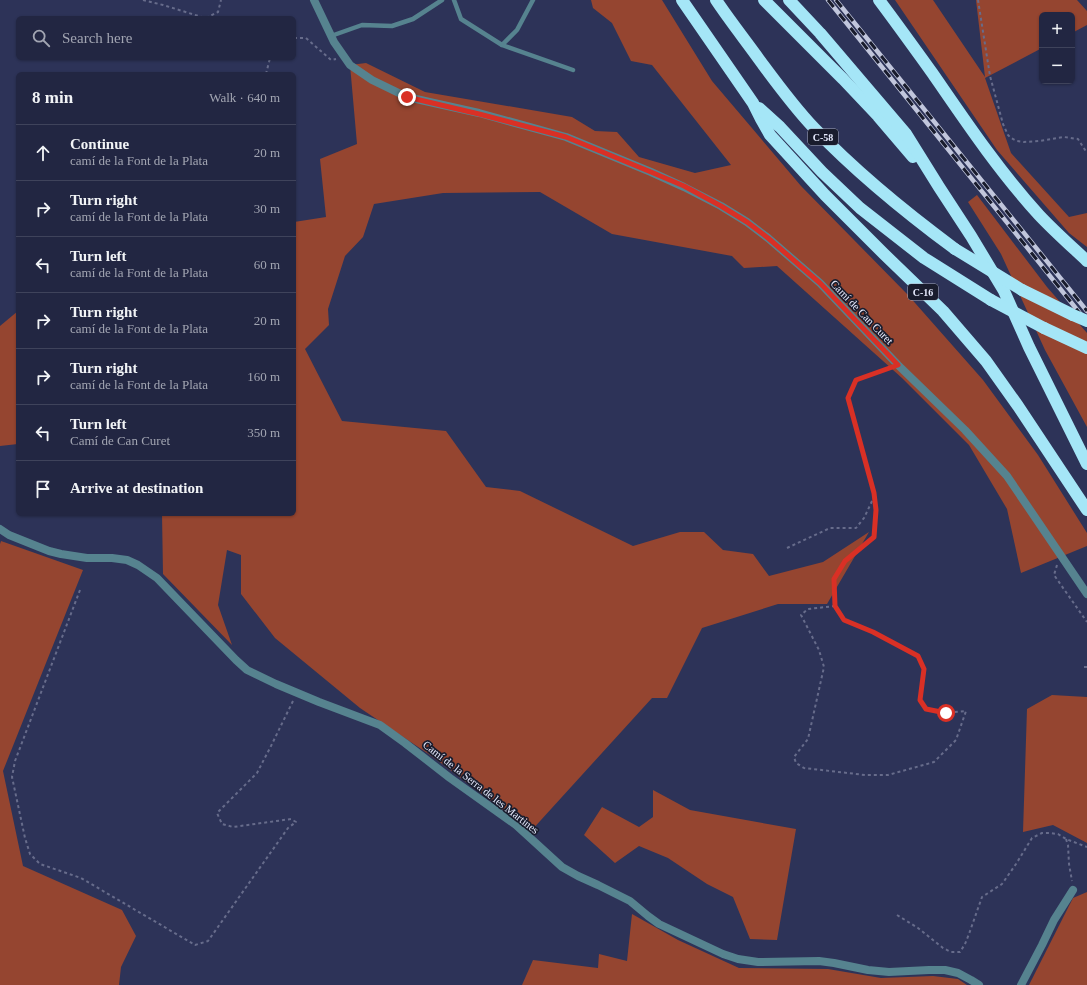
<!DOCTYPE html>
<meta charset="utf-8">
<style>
:root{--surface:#222642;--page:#2a2e49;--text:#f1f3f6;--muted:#a2a5b2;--line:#3f435b}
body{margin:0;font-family:"Times New Roman",serif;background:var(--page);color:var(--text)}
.controls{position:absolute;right:12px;top:12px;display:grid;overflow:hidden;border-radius:6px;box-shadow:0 1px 3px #0004}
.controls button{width:36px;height:36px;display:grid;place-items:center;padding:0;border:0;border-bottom:1px solid var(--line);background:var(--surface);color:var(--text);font:20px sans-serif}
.stop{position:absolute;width:12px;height:12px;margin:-9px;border:3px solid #d93025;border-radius:50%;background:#fff}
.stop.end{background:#d93025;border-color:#fff;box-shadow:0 1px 4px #0008}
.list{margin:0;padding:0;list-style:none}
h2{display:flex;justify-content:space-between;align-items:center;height:52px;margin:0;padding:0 16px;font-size:17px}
h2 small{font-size:13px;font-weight:400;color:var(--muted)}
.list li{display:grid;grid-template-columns:26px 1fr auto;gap:12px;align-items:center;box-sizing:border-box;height:56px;padding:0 16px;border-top:1px solid var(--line)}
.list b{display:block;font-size:15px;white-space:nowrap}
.list p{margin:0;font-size:13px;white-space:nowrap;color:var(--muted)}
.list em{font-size:13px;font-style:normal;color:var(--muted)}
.icon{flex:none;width:22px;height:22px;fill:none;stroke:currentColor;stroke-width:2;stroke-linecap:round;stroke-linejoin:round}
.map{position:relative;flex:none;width:1087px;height:985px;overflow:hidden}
.search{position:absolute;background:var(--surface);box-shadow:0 1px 3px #0004;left:16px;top:16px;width:280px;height:44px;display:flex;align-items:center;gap:10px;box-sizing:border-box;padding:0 14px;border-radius:6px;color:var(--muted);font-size:15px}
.panel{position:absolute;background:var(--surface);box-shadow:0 1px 3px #0004;left:16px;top:72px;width:280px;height:444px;border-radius:6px}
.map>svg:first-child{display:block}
</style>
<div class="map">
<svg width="1087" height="985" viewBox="0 0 1087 985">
<rect width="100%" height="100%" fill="#2d3358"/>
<g fill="#954530">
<path d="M 591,0 L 662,0 L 712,81 L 801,186 L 908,295 L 983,380 L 1038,455 L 1087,533 L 1087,546 L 1021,573 L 1007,509 L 969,445 L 902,378 L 777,266 L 744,268 L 732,256 L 612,234 L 540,192 L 443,193 L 374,204 L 363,237 L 345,256 L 328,309 L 329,325 L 305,349 L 342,421 L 446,431 L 486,487 L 520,491 L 633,546 L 680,532 L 704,532 L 723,550 L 753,554 L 769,576 L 823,562 L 869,532 L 827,604 L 778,604 L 702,628 L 667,698 L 652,698 L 531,831 L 433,757 L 360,708 L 275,638 L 241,594 L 241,555 L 227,550 L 218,605 L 232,645 L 163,574 L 162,514 L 294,514 L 294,222 L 326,217 L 320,159 L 357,144 L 350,65 L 366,63 L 425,92 L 572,117 L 595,131 L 617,132 L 639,157 L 695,173 L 731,165 L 652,65 L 631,61 L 612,23 L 593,8 Z"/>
<path d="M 895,0 L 933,0 L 985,77 L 976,0 L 1077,0 L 1087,11 L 1087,25 L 1072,33 L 1072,15 L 1042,15 L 1042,48 L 985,78 L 1011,153 L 1069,217 L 1087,213 L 1087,247 L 1069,233 L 997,150 Z"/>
<path d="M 977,195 L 1047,287 L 1087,333 L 1087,427 L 1045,350 L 1001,254 L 968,202 Z"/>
<path d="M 18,311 L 18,444 L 0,446 L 0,326 Z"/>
<path d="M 1,541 L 83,570 L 3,771 L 23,866 L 122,910 L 136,936 L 121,967 L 119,985 L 0,985 L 0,544 Z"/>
<path d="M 1052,695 L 1087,697 L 1087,843 L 1053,825 L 1023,832 L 1027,709 Z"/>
<path d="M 653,790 L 690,810 L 796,829 L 777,940 L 750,939 L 733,897 L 707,884 L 668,858 L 639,846 L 615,863 L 584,835 L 602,807 L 639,827 L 653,817 Z"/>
<path d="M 1087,892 L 1087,985 L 1029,985 L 1073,898 Z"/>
<path d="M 632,914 L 678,940 L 739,968 L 828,969 L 881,978 L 933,976 L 958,979 L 967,985 L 522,985 L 533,960 L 598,968 L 599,954 L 627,961 Z"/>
</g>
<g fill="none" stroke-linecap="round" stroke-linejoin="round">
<g stroke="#676c8b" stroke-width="2" stroke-dasharray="3 3" stroke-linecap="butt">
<path d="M 143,0 L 163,5 L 205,18"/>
<path d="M 978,0 L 990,76 L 1003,124 L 1008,135 L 1011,138 L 1017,141 L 1024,142 L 1039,141 L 1064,137 L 1078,139 L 1087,153"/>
<path d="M 206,18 L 218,12 L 221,0"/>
<path d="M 294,38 L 306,38 L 331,60 L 336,59"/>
<path d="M 266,74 L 270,58"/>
<path d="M 787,548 L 830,528 L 856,528 L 864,518 L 874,497"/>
<path d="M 1057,565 L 1054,575 L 1087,622"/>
<path d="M 80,590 L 15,761 L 12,777 L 25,838 L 30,854 L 40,864 L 81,878 L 195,945 L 208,941 L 288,828 L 296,822 L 291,819 L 233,827 L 222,824 L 217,813 L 257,773 L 271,746 L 293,701"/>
<path d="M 835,606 L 808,609 L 801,615 L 819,650 L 824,667 L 808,739 L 794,757 L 796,763 L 804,768 L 865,775 L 888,775 L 934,762 L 956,740 L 966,711 L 946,713 L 926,709 L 920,700 L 925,669 L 918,656 L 873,632 L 844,620 L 835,606 L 835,579 L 845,561 L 874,537 L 876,510 L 874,493 L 848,398 L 856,380 L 889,368"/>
<path d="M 1084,667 L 1087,667"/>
<path d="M 1066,839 L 1068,845 L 1069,864 L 1072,881"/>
<path d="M 897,915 L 918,928 L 943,948 L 951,952 L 960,952 L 965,944 L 969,934 L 982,897 L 1002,884 L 1016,864 L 1032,838 L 1042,833 L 1049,833 L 1058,834 L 1066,839 L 1087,847"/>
</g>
<g stroke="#56838f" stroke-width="4.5">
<path d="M 454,0 L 461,19 L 502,45 L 517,30 L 533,0"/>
<path d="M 331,36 L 362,25 L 392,26 L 413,19 L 442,0"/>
<path d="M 502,45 L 573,70"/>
</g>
<g stroke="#56838f" stroke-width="8">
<path d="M 314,0 L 334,42 L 350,65 L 372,80 L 407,97 L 479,113 L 566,137 L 651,172 L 684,187 L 721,206 L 747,222 L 768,238 L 820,283 L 898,365 L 965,430 L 1007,476 L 1087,594"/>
<path d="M 0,529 L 9,535 L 49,551 L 61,554 L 87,558 L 112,558 L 127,560 L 138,565 L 157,578 L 236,660 L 247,670 L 276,684 L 319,702 L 380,725 L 405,743 L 450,778 L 516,825 L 562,867 L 578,876 L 598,885 L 630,901 L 648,916 L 659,924 L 723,954 L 738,959 L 758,962 L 819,961 L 834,963 L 868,970 L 889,972 L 929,970 L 945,970 L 958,973 L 971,980 L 979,985"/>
<path d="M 1021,985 L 1042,945 L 1054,920 L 1073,890"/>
</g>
<g stroke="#a5e6f7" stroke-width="12">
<path d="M 682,0 L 753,103 L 761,119 L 770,135 L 825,195 L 884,254 L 943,311 L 986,361 L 1018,406 L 1087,510"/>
<path d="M 716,0 C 730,21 746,41 761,62 C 778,85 794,107 814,128 C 857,173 905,212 955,249"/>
<path d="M 764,0 L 843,79 L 878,116 L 913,157"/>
<path d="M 789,0 L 820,33 L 906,134 L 939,187 L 971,236 L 1004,291 L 1029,347 L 1087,464"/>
<path d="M 879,0 C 897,24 915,49 933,74 C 966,122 999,171 1039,215 C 1054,231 1071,246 1087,261"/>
<path d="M 759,108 L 780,127 L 822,172 L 860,208 L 924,258 L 991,300"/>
<path d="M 1022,290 L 1073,315"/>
<path d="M 1044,328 L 1087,348"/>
</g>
<g stroke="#c1c6dc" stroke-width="4.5">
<g id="rail">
<path d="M 828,0 L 1087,322"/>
<path d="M 836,0 L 1087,311"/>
</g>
</g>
<use href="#rail" stroke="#191c2d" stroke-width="3" stroke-dasharray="9" stroke-linecap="butt"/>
<g stroke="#a5e6f7" stroke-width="12">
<path d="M 955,249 L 1022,290"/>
<path d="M 991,300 L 1044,328"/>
<path d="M 1073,315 L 1087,321"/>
</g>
</g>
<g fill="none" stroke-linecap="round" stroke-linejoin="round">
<path stroke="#d93025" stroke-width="5" d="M 407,97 L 479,114 L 566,137 L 651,172 L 684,186 L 721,206 L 747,222 L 768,238 L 820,283 L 898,365 L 856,380 L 848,398 L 874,493 L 876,510 L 874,537 L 845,561 L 834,579 L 835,606 L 844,620 L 873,632 L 918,656 L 924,669 L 920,700 L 926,709 L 946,713"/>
</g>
<g text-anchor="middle" stroke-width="3.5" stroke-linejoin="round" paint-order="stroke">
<g fill="#191c2d" stroke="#a8acbe" stroke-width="1">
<rect x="808" y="129" width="30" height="16" rx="3"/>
<rect x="908" y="284" width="30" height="16" rx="3"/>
</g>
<g font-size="10" font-weight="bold" fill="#e5e9fc">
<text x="823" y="141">C-58</text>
<text x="923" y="296">C-16</text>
</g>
<g font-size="11" fill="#e5e9fc" stroke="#191c2d">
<text transform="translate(862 312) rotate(46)" y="4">Camí de Can Curet</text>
<text transform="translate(481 787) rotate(38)" y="4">Camí de la Serra de les Martines</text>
</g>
</g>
</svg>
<div class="controls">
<button>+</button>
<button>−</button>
</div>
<div class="stop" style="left:946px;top:713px"></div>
<div class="stop end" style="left:407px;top:97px"></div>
<div class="search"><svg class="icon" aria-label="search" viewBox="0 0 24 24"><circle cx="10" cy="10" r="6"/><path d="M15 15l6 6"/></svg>Search here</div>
<section class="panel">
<h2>8 min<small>Walk · 640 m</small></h2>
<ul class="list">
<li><svg class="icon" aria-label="ahead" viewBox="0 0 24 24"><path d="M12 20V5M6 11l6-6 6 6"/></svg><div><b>Continue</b><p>camí de la Font de la Plata</p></div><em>20 m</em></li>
<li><svg class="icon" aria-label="right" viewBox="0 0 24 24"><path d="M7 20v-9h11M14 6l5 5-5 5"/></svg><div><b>Turn right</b><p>camí de la Font de la Plata</p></div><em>30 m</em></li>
<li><svg class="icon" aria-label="left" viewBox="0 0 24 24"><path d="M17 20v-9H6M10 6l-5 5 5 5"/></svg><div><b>Turn left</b><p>camí de la Font de la Plata</p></div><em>60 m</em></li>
<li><svg class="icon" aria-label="right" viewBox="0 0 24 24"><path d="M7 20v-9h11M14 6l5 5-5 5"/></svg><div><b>Turn right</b><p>camí de la Font de la Plata</p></div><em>20 m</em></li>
<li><svg class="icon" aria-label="right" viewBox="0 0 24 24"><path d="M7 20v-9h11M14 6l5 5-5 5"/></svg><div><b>Turn right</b><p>camí de la Font de la Plata</p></div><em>160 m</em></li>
<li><svg class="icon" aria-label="left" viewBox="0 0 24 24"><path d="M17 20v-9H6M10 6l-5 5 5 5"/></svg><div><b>Turn left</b><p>Camí de Can Curet</p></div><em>350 m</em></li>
<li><svg class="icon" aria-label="arrive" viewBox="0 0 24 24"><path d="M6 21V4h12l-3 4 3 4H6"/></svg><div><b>Arrive at destination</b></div></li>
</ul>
</section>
</div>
